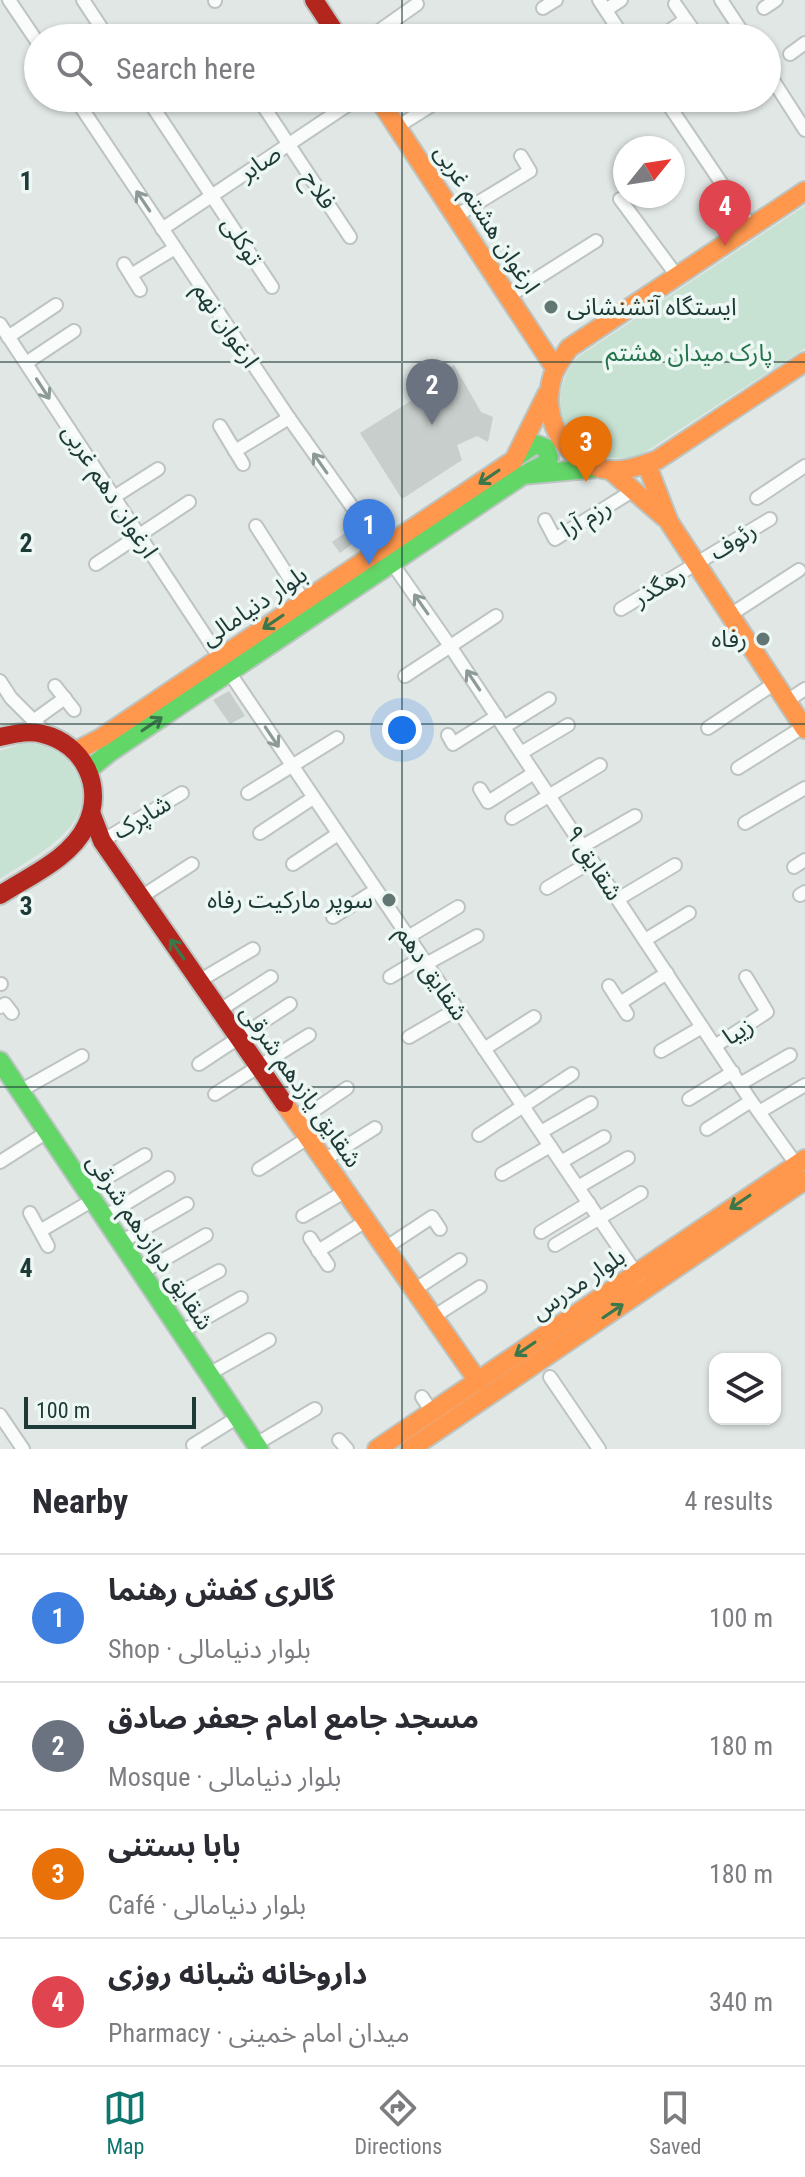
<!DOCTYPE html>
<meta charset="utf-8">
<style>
:root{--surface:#fff;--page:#f7f7f7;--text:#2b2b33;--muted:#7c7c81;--line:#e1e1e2;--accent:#0f766e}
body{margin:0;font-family:"Roboto Condensed","Noto Sans Arabic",sans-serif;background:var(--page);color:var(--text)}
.controls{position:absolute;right:24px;bottom:24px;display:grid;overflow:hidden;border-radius:16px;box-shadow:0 2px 6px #0004}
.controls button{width:72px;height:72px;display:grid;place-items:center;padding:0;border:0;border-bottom:2px solid var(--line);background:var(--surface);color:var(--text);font:40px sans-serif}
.compass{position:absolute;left:613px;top:136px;width:72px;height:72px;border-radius:50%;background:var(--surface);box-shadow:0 2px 6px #0004;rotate:60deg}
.scale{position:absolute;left:24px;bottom:20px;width:172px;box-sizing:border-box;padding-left:8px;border:4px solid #1e3a36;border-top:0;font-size:22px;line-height:28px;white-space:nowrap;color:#1e3a36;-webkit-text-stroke:6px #edf7f3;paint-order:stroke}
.you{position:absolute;left:402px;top:730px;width:28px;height:28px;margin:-20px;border:6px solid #fff;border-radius:50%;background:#1a73e8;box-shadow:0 0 0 12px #1a73e833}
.badge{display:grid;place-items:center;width:52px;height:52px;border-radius:50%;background:var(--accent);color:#fff;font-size:26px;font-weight:700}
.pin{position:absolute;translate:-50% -66px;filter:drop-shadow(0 2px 4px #0008)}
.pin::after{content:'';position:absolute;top:42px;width:28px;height:24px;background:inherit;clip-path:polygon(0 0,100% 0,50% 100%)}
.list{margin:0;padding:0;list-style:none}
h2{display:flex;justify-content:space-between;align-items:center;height:104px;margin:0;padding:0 32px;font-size:34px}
h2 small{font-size:26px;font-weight:400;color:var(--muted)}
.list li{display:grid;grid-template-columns:52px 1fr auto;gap:24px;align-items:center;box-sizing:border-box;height:128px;padding:0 32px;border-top:2px solid var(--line)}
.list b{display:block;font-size:30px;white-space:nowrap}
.list p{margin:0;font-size:26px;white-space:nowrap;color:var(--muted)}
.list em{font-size:26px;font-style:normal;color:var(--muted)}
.icon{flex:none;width:44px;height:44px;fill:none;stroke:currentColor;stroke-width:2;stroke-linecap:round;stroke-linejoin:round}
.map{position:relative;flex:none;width:805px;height:1449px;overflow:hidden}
.search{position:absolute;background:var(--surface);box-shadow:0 2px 6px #0004;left:24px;right:24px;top:24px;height:88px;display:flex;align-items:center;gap:20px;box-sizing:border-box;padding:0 28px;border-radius:44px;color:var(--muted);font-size:30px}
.sheet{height:616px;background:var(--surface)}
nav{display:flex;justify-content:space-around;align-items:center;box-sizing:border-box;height:112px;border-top:2px solid var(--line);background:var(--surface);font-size:22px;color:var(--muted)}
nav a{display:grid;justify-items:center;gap:4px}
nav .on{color:var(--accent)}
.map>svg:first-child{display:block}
</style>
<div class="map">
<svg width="805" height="1449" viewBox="0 0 805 1449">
<rect width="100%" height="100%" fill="#e0e7e5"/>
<g fill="#c7e2d3">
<path d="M 805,206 L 805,348 L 642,454 C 578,476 534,407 578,357 Z"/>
<path d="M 25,743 C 45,744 62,751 73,768 C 108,822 35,855 0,879 L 0,751 Z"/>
</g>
<g fill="#c7cecc">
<path d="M 454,365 L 481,412 L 493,417 L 488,442 L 477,436 L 457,445 L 462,460 L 402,499 L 360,433 L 414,399 Z"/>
<path d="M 352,528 L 359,539 L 340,553 L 332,542 Z"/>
<path d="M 229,691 L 245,716 L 230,724 L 213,700 Z"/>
</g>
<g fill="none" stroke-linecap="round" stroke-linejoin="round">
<g stroke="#bdc4c2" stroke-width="16">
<g id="street">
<path d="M 9,0 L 38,43"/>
<path d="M 83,0 L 108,38"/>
<path d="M 215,0 L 215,1"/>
<path d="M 599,0 L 624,38"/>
<path d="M 721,0 L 746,38"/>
<path d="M 675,4 L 696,34"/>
<path d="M 543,8 L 556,0"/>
<path d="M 764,8 L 776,0"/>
<path d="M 606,10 L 621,0"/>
<path d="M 369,38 L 417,4"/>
<path d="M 659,38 L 685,20"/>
<path d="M 790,54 L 805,43"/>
<path d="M 767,71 L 805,130"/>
<path d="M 75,98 L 289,418 L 382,549"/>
<path d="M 147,98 L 272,287"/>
<path d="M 258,98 L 350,237"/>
<path d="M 664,98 L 751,227"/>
<path d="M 397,127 L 443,98"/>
<path d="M 620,199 L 677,276"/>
<path d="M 456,216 L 530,171 L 521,156"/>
<path d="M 162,229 L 358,98"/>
<path d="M 124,264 L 140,290"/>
<path d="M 131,275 L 175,248"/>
<path d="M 509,296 L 596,241"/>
<path d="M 0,324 L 220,658"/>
<path d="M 8,337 L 56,305"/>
<path d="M 26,363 L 74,331"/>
<path d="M 220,426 L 243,464"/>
<path d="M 235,451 L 289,418"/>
<path d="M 114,497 L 158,469"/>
<path d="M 757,498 L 805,466"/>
<path d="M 545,520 L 555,539 L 634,490"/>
<path d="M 256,526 L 304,601"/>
<path d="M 392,563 L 450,646 L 751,1101 L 796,1164"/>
<path d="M 96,564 L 189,502"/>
<path d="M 621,609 L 770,519"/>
<path d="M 730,615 L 799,570"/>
<path d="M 229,672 L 640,1279"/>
<path d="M 405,676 L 496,616"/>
<path d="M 0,681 L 11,698 L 46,733"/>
<path d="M 55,686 L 74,710"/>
<path d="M 787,701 L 805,689"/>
<path d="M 33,721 L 65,698"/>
<path d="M 504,727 L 549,699"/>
<path d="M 708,728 L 775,683"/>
<path d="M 448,735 L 453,744 L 497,716"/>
<path d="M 521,753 L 568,725"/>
<path d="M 738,768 L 803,727"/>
<path d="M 480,789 L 488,802 L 534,773"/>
<path d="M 248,793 L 337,738"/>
<path d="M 512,818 L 600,765"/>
<path d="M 745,823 L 805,788"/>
<path d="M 260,833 L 313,798"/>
<path d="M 102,841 L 182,793"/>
<path d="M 583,846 L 635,816"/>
<path d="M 293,864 L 338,834"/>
<path d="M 794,867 L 805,860"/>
<path d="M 547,888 L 592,861"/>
<path d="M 800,895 L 805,892"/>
<path d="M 141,897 L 192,864"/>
<path d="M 618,899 L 675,865"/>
<path d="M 333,917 L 376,890"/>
<path d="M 408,937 L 458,907"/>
<path d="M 645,940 L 689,913"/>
<path d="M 426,964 L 477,936"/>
<path d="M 390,977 L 422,958"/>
<path d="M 199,981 L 253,949"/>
<path d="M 0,984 L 1,984"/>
<path d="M 609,986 L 627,1014"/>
<path d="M 620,1003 L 667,973"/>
<path d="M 0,1007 L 5,1004 L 12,1013"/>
<path d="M 220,1010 L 271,977"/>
<path d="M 409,1037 L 457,1009"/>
<path d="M 715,1046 L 767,1012 L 746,977"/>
<path d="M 484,1049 L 534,1017"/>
<path d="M 661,1051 L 702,1027"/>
<path d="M 199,1064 L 290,1004"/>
<path d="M 740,1084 L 790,1055"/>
<path d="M 20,1091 L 82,1056"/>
<path d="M 215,1094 L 309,1035"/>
<path d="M 689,1099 L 733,1072"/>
<path d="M 759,1112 L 805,1085"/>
<path d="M 297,1122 L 347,1088"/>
<path d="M 707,1129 L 751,1101"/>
<path d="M 541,1132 L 591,1103"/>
<path d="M 479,1135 L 572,1074"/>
<path d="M 324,1160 L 375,1128"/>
<path d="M 0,1162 L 47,1132"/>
<path d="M 561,1162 L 604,1137"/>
<path d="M 259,1169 L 308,1138"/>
<path d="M 502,1174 L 550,1146"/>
<path d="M 578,1187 L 628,1158"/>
<path d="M 86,1190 L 145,1155"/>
<path d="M 30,1213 L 48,1246"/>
<path d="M 303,1216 L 346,1191"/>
<path d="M 104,1217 L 168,1178"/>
<path d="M 40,1231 L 93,1200"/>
<path d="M 541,1232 L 589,1203"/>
<path d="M 310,1238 L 328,1265"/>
<path d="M 121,1242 L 187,1204"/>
<path d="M 555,1245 L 641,1193"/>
<path d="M 385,1248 L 432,1217 L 440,1229"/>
<path d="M 318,1251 L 366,1221"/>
<path d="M 141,1273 L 206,1235"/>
<path d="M 414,1290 L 460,1260"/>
<path d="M 161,1303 L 219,1271"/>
<path d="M 433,1317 L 480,1287"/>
<path d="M 181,1332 L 241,1298"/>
<path d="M 209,1374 L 269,1340"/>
<path d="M 550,1377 L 599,1449"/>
<path d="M 422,1397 L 432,1412"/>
<path d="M 0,1415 L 23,1449"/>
<path d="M 339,1440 L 347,1449"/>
<path d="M 256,1444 L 315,1409"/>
<path d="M 195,1449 L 193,1445 L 238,1417"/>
</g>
</g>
<g stroke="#bcc5c2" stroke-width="22">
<g id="fast">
<path d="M 518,456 L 535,444 L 546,448 L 549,458 L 547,463 L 529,472"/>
<path d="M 88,770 L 110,752 L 523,475 L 598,468"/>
<path d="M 0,1061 L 259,1449"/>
</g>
</g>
<g stroke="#bcc5c2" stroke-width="22">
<g id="slow">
<path d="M 378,98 L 555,368"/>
<path d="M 805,191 L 569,348 C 564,356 556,366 553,375 C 540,414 561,458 602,469 C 621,473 639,466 657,460 L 805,362"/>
<path d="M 647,465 L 669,522 L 805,729"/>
<path d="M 610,470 L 664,517"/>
<path d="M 76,751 L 101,738 L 514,460 L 547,394"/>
<path d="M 284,1103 L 478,1381"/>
<path d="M 377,1449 L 805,1159"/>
<path d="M 410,1449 L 805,1180"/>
</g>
</g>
<g stroke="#bcc5c2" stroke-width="22">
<g id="jam">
<path d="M 314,0 L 339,38"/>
<path d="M 0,737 C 14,734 28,730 43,734 C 84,744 105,787 86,826 C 71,858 29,876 0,895"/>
<path d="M 92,815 L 102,841 L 284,1103"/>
</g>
</g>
<use href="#street" stroke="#fafbfb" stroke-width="12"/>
<use href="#fast" stroke="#63d668" stroke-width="18"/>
<use href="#slow" stroke="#ff974d" stroke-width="18"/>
<use href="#jam" stroke="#b3261e" stroke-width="18"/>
</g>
<defs><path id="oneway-shaft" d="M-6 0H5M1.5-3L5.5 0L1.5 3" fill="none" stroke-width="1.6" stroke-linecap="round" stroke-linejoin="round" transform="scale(2)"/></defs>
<g stroke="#8c9a98">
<use href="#oneway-shaft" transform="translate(143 201) rotate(-124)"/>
<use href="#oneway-shaft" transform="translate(43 389) rotate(57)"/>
<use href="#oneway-shaft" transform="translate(320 463) rotate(-125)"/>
<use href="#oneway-shaft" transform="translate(421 604) rotate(-125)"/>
<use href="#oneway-shaft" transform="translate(473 680) rotate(-124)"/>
<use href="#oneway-shaft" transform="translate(272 737) rotate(56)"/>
</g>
<g stroke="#3a784a">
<use href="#oneway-shaft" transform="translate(489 477) rotate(146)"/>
<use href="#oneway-shaft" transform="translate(273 622) rotate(146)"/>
<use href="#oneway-shaft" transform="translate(152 724) rotate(-34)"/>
<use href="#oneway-shaft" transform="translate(177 949) rotate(-125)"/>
<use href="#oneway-shaft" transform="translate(740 1202) rotate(146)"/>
<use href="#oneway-shaft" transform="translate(613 1311) rotate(-34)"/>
<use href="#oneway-shaft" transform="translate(525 1349) rotate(146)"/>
</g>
<path fill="none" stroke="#1e3a36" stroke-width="2" stroke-opacity="0.55" d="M 402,0 L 402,38M 402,98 L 402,1449M 0,362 L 805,362M 0,724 L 805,724M 0,1087 L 805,1087"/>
<g fill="#627773" stroke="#edf7f3" stroke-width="3">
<circle cx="551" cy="307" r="8"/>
<circle cx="763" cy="639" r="8"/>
<circle cx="389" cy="900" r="8"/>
</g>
<g text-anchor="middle" stroke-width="7" stroke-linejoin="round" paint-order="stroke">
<g font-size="24" fill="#1e3a36" stroke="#edf7f3">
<text transform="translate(260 163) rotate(-34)" y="8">صابر</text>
<text transform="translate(319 190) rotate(56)" y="8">فلاح</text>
<text transform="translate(487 219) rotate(57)" y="8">ارغوان هشتم غربی</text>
<text transform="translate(242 241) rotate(57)" y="8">توکلی</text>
<text transform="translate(226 325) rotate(56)" y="8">ارغوان نهم</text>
<text transform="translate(110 491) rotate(57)" y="8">ارغوان دهم غربی</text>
<text transform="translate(586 518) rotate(-30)" y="8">رزم آرا</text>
<text transform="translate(733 541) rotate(-32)" y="8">رئوف</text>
<text transform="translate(659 586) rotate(-31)" y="8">رهگذر</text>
<text transform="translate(254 606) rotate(-34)" y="8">بلوار دنیامالی</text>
<text transform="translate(142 817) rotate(-31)" y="8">شاپرک</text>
<text transform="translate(594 863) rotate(57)" y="8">شقایق ۹</text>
<text transform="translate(432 973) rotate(56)" y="8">شقایق دهم</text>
<text transform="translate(738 1031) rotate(-33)" y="8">زیبا</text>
<text transform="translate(301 1086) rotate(55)" y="8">شقایق یازدهم شرقی</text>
<text transform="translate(150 1242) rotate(56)" y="8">شقایق دوازدهم شرقی</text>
<text transform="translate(578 1284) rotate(-34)" y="8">بلوار مدرس</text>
</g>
<g font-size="24" fill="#1e3a36" stroke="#edf7f3" text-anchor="end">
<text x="567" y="315" text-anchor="start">ایستگاه آتشنشانی</text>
<text x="747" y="647">رفاه</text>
<text x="373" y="908">سوپر مارکیت رفاه</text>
</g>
<g font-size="24" fill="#25734d" stroke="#edf7f3">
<text x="689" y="361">پارک میدان هشتم</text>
</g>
</g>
<g font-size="26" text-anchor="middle" font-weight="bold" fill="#1e3a36" stroke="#edf7f3" stroke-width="7" stroke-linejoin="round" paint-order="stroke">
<text x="26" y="190">1</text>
<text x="26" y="552">2</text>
<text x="26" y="915">3</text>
<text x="26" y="1277">4</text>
</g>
</svg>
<div class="controls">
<button><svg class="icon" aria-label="layers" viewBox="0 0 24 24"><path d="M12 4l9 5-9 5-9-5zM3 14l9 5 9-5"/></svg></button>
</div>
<svg class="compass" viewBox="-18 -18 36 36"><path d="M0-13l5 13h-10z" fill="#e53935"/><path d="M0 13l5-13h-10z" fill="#7c7c81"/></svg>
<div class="scale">100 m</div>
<div class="you"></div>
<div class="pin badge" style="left:369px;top:565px;background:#3f7fe0">1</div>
<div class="pin badge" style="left:432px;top:425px;background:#6b7280">2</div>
<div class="pin badge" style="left:586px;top:482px;background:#e8710a">3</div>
<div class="pin badge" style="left:725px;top:246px;background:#e0444e">4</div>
<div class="search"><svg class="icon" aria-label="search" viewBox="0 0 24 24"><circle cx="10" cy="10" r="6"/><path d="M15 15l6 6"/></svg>Search here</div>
</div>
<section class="sheet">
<h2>Nearby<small>4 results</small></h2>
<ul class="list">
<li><span class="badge" style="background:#3f7fe0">1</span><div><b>گالری کفش رهنما</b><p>Shop · بلوار دنیامالی</p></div><em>100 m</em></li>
<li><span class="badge" style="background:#6b7280">2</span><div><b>مسجد جامع امام جعفر صادق</b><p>Mosque · بلوار دنیامالی</p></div><em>180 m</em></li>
<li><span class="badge" style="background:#e8710a">3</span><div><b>بابا بستنی</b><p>Café · بلوار دنیامالی</p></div><em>180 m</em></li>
<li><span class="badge" style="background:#e0444e">4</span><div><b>داروخانه شبانه روزی</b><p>Pharmacy · میدان امام خمینی</p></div><em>340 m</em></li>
</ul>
</section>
<nav>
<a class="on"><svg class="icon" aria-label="map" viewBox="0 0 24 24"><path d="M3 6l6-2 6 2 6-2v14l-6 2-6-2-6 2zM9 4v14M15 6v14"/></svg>Map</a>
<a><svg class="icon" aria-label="directions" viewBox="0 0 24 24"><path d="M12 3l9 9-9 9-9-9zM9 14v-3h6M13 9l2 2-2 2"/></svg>Directions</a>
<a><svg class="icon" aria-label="saved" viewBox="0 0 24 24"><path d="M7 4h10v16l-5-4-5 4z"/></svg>Saved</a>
</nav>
